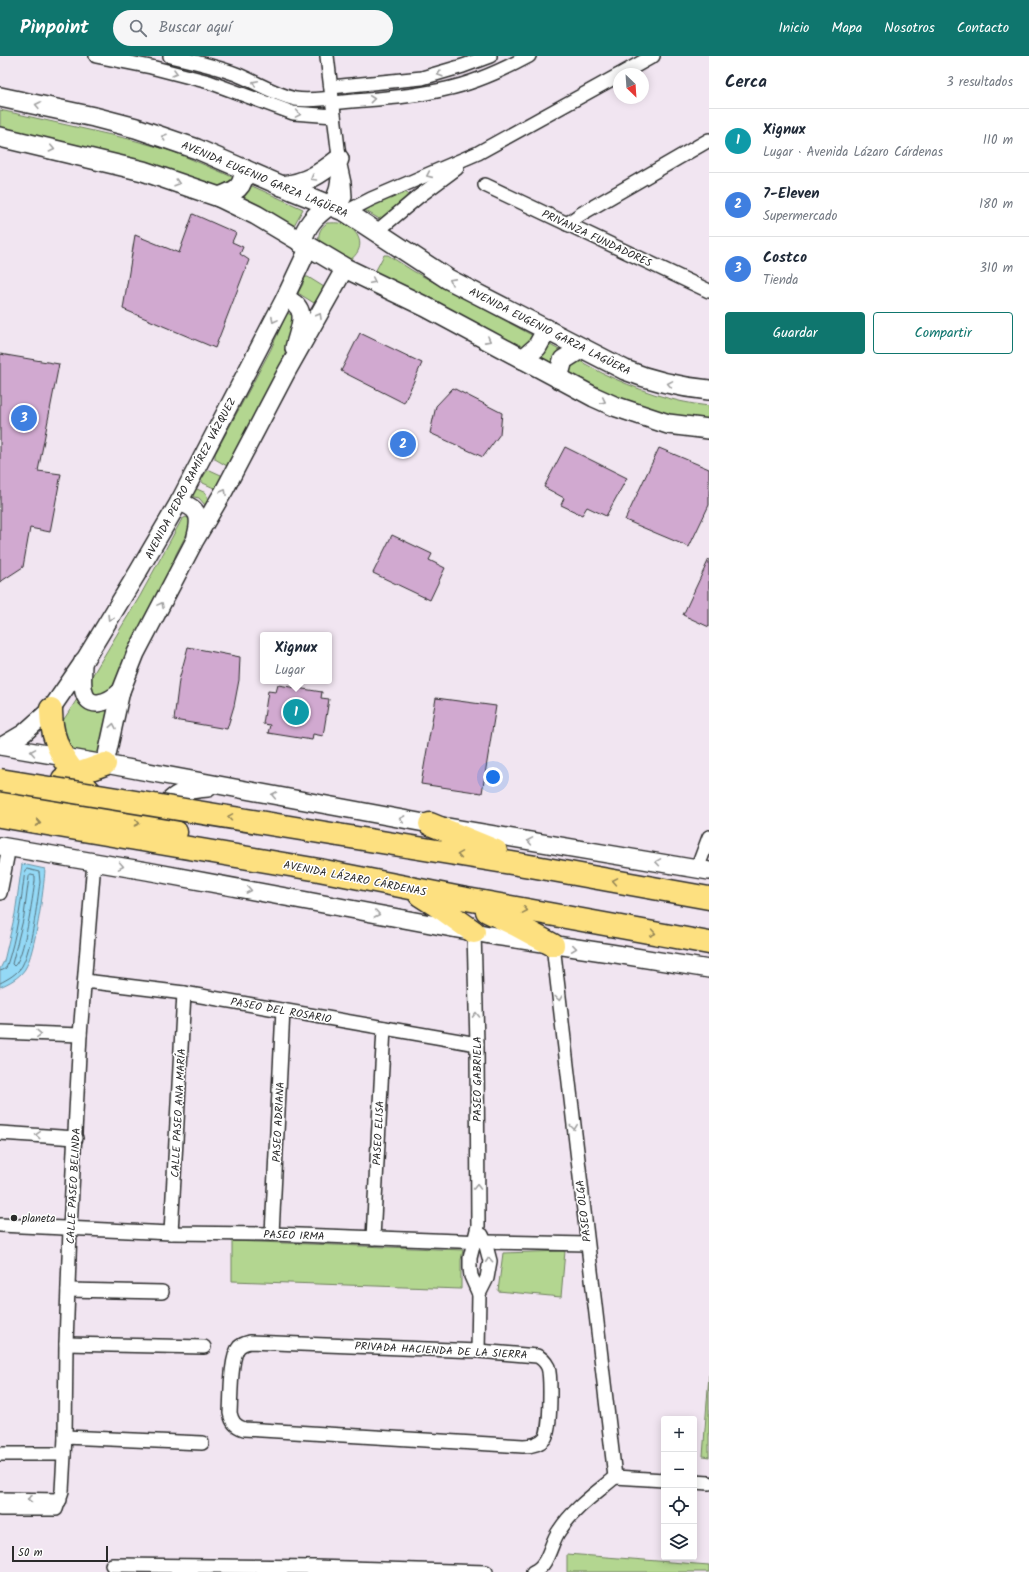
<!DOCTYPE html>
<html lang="es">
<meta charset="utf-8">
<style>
:root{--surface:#fff;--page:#f6f6f7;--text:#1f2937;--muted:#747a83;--line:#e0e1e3;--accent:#0f766e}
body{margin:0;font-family:Kalam,sans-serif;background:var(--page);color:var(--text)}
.controls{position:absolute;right:12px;bottom:12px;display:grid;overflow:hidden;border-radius:4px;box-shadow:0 2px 10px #0003}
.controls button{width:36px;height:36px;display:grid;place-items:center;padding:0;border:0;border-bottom:1px solid var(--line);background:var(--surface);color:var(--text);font:20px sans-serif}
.compass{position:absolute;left:613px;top:12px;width:36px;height:36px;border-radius:50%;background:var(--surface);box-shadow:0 2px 10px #0003;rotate:155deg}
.scale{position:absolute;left:12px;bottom:10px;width:96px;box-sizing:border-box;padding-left:4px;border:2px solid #2b2b2b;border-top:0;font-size:11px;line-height:14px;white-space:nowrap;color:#2b2b2b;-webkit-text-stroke:3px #fff;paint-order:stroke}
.you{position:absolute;left:493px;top:721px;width:14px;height:14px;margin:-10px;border:3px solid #fff;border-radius:50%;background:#1a73e8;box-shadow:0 0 0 6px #1a73e833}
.badge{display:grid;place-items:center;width:26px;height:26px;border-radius:50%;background:var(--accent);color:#fff;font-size:13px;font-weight:700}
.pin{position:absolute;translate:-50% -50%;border:2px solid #fff;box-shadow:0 1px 4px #0006}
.popup{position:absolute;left:260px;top:576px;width:72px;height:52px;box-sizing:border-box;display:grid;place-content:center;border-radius:4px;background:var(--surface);filter:drop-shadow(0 1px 3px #0005);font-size:13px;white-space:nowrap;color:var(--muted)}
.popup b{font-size:15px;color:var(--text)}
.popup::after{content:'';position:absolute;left:50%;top:100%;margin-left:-8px;border:8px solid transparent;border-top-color:var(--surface)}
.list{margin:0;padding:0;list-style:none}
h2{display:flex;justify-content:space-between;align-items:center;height:52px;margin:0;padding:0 16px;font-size:17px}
h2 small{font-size:13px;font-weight:400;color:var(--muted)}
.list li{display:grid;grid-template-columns:26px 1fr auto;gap:12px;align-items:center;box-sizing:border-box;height:64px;padding:0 16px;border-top:1px solid var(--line)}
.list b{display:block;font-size:15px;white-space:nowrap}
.list p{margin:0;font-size:13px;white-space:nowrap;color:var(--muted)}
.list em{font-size:13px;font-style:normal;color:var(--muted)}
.actions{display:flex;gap:8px;padding:12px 16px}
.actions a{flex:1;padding:9px 0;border:1px solid var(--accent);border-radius:4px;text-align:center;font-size:14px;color:var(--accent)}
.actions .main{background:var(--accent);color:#fff}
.icon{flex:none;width:22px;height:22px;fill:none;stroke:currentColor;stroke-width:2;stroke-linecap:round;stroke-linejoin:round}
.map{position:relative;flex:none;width:709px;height:1516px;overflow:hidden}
header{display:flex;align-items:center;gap:24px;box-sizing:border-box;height:56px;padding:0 20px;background:var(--accent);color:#fff}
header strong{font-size:19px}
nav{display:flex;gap:22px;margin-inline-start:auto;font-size:14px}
.search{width:280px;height:36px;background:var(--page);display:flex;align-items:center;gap:10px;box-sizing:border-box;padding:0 14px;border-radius:22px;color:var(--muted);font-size:15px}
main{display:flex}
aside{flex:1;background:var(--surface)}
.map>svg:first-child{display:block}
</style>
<header>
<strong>Pinpoint</strong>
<div class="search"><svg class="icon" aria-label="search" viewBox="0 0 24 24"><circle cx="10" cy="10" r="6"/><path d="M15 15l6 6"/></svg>Buscar aquí</div>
<nav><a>Inicio</a><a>Mapa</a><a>Nosotros</a><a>Contacto</a></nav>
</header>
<main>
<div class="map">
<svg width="709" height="1516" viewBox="0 0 709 1516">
<rect width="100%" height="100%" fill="#f1e5f1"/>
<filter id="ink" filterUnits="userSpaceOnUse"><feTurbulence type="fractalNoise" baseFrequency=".025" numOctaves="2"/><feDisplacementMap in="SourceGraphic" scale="8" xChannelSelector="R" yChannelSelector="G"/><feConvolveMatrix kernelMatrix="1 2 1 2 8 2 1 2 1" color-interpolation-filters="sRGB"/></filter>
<g filter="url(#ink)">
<g fill="#b3d690" stroke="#6f805e">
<path d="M 0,54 L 129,83 L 172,95 L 221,116 L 303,153 L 293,171 L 0,73 Z"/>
<path d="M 405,136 L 408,138 L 406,141 L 381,164 L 366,155 L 364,152 Z"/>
<path d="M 327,167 C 333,167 341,166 346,169 C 362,178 365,193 350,204 L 339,202 L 319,188 C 318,178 319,173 327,167 Z"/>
<path d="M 384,199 L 388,199 L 413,215 L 602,317 C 636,333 671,346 709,350 L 709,369 L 622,347 L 375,216 Z"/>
<path d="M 305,221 L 308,221 L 324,231 L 324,234 L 314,247 L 298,237 L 303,228 L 302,224 Z"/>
<path d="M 287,257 L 297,261 L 281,309 L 230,409 L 227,410 L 215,403 L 215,398 L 271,293 Z"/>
<path d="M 210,414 L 221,419 L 223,421 L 216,433 L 203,427 L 201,424 L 207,415 Z"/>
<path d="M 197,433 L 206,437 L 208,444 L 205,449 L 199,442 L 190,440 L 193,435 Z"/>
<path d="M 186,461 L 191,464 L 192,468 L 176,498 L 104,701 L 47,689 L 89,625 L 140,540 L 182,463 Z"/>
<path d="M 232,1185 L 463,1194 L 461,1204 L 461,1233 L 232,1225 Z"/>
<path d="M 565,1195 L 561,1241 L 498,1235 L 503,1197 Z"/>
<path d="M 709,1319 L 709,1401 L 703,1400 Z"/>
<path d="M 567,1498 L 709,1509 L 709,1516 L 567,1516 Z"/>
</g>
<path fill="#94d9f6" stroke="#6a93a5" d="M 22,808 L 45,813 C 44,833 35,897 25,913 C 19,922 9,927 0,931 L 0,913 L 4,905 L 15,858 Z"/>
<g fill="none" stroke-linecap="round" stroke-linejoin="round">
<g stroke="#55717c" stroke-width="1">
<path d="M 31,819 L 35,820 L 35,825 C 33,839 24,904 14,910 L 12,908 L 24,860 L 29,821 Z"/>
<path d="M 0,915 L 3,914 L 6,912 C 17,880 21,847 25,814 L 27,813 L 39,816 L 40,826 C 37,848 32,891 22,910 C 17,918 8,923 0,927"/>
</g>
</g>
<g fill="#d1a9d0" stroke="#2b2b2b">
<path d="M 193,158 L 236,177 L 232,186 L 243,191 L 240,198 L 249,204 L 215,292 L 123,253 L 135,179 L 179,197 Z"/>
<path d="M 360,277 L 422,307 L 404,347 L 341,315 Z"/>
<path d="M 0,298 L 59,308 L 38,415 L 61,418 L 50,476 L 30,472 L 23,511 L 0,526 Z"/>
<path d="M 453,332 L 502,357 L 500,378 L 483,401 L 430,377 L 436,350 Z"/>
<path d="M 565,391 L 627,422 L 606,460 L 587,451 L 582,459 L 561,449 L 564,442 L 544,431 Z"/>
<path d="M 659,392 L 709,413 L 709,449 L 689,491 L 625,464 Z"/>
<path d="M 392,479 L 432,498 L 429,504 L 445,512 L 430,544 L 373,517 Z"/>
<path d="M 709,503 L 709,571 L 683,559 Z"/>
<path d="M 188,591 L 240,601 L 239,624 L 234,650 L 227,673 L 174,664 L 179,624 Z"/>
<path d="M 278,629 L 322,636 L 321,642 L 329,643 L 323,680 L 313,678 L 312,684 L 268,677 L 270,669 L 263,668 L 268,635 L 276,636 Z"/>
<path d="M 436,642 L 496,650 L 482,737 L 421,728 Z"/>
</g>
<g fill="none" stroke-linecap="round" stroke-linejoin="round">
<g stroke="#2b2b2b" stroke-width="16">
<g id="minor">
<path d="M 96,0 L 151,11 L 209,26 L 293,57 L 334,60"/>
<path d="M 170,0 C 192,5 215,10 236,18 C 256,26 274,38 295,43 C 308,45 320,43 332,42"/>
<path d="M 327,0 L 340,109 L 344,127 L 345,141 L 338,153"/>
<path d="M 621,18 L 653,0"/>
<path d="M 331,31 L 422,22 L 463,10 L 490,0"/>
<path d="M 333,47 C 370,43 409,42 446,33 C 475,27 503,14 529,0"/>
<path d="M 485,129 L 709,235"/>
<path d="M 330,149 L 336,134 L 339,117"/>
<path d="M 346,156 L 371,143 L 478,97 L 619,19"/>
<path d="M 567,168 L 581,158 L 709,84"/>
<path d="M 376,176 L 418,141 L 457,112"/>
<path d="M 697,813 L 709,781"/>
<path d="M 0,837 L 9,791"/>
<path d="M 474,876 L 477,988 L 478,1170 L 470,1202 L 470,1212 L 471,1220 L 479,1238"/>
<path d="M 553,889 L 615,1421"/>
<path d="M 85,925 L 184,937 L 477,988"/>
<path d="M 0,976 L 80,979"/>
<path d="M 0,1077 L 76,1082"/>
<path d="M 0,1169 L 171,1177 L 272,1178 L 485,1186 L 587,1188"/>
<path d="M 171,1177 L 184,937"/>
<path d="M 272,1178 L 283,954"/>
<path d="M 373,1182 L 384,972"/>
<path d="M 68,1234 L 162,1236"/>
<path d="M 250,1286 L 478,1295 L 537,1300 C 542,1302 545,1305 548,1311 C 551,1320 551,1374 545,1382 C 540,1388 531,1390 523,1390 L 244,1373 C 235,1370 232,1366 230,1357 C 231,1343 230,1301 239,1291 C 242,1288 246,1287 250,1286 Z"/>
<path d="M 66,1288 L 204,1291"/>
<path d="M 478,1295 L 479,1238 L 487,1222 L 490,1205 L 485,1186 L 482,1179"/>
<path d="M 65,1381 L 202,1387"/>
<path d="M 0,1398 L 64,1398"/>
<path d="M 615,1421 L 664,1424"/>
<path d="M 694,1426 L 709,1427"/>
<path d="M 0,1443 L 60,1444"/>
<path d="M 0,1453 L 56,1453 L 62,1435 L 65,1381 L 66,1288 L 70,1173 L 80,979 L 94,806"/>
<path d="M 112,1509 L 314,1511 L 486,1516"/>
<path d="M 533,1516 C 549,1510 550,1487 559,1475 C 573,1453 596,1437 615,1421"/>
</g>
</g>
<g stroke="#2b2b2b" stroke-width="20">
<g id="tertiary">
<path d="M 285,242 C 311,252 299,271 294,292"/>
<path d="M 179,446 C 199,452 201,461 196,480"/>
<path d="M 83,605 C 83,614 82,623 83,631 C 86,657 109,646 121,635"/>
<path d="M 0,690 L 105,708 L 430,768 L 709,815"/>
<path d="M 2,690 L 24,677 L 51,653 L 84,605 L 138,516 L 179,446 L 285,242 L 309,191"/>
<path d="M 105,708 L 121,635 L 136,597 L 194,486 L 224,435 L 287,315 L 345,212"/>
<path d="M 165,761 C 164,737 189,733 208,732"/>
<path d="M 0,790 L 147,815 L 495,880 L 610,897 L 709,913"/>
</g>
</g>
<g stroke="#2b2b2b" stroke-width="22">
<g id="secondary">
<path d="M 0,41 L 94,61 L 136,72 L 197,93 L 294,135 L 346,156 L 448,223 L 625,314 C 652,325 680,331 709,334"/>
<path d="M 0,81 L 143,115 L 219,141 L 256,159 L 345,212 L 426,251 L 594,341 L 614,350 L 668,368 L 709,373"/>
<path d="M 282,130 C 307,127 320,118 339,103"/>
<path d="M 219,141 C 236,135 244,132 244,113"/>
<path d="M 301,187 C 306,169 315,159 330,149"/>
<path d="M 523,303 L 537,291 L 547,273"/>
<path d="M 558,322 L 563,304 L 582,292"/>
</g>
</g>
<g stroke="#2b2b2b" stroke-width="25">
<g id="trunk">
<path d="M 51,653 C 50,696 75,718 101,748"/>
<path d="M 63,723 L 105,708"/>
<path d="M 0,740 L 10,741 L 176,776"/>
<path d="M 0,760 L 319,814 L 461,842 L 709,887"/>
<path d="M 430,768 L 496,795"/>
<path d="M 338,779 L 536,811 L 709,842"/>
<path d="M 420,839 L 445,855 L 474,876"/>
<path d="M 487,855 L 516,869 L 553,889"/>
</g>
</g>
<use href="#minor" stroke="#fff" stroke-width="13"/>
<use href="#tertiary" stroke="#fff" stroke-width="17"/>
<use href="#secondary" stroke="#fff" stroke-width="19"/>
<use href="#trunk" stroke="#fde080" stroke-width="22"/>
<g stroke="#2b2b2b" stroke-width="25" stroke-linecap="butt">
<path id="trunk-bridge" d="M 0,724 L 338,779"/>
</g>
<use href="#trunk-bridge" stroke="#fde080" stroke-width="22"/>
</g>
<defs><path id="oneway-chevron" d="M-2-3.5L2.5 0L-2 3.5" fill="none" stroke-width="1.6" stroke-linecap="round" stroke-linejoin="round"/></defs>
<g stroke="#a0a0a0">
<use href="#oneway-chevron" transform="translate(175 17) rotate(15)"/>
<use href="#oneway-chevron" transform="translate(440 18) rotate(164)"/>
<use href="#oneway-chevron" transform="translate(255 27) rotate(-154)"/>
<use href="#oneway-chevron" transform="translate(372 43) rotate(-6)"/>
<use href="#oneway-chevron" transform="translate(38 49) rotate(-168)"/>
<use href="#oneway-chevron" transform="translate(298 58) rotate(10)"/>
<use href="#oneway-chevron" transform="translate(164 81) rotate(-161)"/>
<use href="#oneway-chevron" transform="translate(52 93) rotate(13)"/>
<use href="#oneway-chevron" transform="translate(429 119) rotate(156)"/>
<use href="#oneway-chevron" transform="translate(313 122) rotate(150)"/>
<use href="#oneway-chevron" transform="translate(177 127) rotate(18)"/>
<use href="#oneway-chevron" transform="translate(373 225) rotate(26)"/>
<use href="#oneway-chevron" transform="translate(452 225) rotate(-152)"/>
<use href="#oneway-chevron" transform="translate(319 260) rotate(-60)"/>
<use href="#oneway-chevron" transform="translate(274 264) rotate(118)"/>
<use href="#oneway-chevron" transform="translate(488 284) rotate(28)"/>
<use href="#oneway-chevron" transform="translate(670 328) rotate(-170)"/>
<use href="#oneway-chevron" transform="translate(603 345) rotate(25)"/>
<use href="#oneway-chevron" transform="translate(224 436) rotate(-61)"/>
<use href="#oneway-chevron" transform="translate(161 549) rotate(-62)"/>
<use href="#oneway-chevron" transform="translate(110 562) rotate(122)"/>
<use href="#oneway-chevron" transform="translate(113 670) rotate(-79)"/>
<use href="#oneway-chevron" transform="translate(33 696) rotate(-170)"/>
<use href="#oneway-chevron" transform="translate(274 739) rotate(-169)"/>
<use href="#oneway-chevron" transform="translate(402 763) rotate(-169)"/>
<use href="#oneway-chevron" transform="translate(530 785) rotate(-170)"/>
<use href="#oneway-chevron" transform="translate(658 806) rotate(-171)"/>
<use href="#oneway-chevron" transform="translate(121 810) rotate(10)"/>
<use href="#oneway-chevron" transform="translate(249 834) rotate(11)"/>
<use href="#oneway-chevron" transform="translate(377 858) rotate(11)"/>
<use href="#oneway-chevron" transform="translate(574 892) rotate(8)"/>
<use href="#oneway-chevron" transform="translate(559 942) rotate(83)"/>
<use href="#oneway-chevron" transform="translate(476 959) rotate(-91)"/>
<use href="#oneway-chevron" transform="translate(39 978) rotate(2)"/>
<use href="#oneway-chevron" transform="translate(574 1071) rotate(83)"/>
<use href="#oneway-chevron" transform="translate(38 1079) rotate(-177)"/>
<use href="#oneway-chevron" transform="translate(477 1131) rotate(-90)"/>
<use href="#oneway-chevron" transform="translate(489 1204) rotate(-94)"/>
<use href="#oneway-chevron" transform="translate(30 1443) rotate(-180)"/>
</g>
<g stroke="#948656">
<use href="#oneway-chevron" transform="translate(230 761) rotate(-171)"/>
<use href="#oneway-chevron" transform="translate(38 767) rotate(10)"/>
<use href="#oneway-chevron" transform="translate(137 767) rotate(12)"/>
<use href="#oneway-chevron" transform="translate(460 799) rotate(-171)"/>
<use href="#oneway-chevron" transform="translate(615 825) rotate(-170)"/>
<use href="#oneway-chevron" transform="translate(525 854) rotate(10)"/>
<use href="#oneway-chevron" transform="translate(653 877) rotate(10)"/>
</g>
</g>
<circle fill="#2b2b2b" stroke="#fff" stroke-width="1.5" cx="14" cy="1162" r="4"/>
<g text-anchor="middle" stroke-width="3" stroke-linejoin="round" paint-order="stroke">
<g font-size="11" fill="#2b2b2b" stroke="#fff">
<text transform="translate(265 123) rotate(23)" y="4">AVENIDA EUGENIO GARZA LAGÜERA</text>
<text transform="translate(597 182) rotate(25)" y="4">PRIVANZA FUNDADORES</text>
<text transform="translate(550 275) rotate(27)" y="4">AVENIDA EUGENIO GARZA LAGÜERA</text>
<text transform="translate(190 422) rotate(-62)" y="4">AVENIDA PEDRO RAMÍREZ VÁZQUEZ</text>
<text transform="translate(355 822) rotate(11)" y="4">AVENIDA LÁZARO CÁRDENAS</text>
<text transform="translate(281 954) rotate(10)" y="4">PASEO DEL ROSARIO</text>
<text transform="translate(477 1023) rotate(-90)" y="4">PASEO GABRIELA</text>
<text transform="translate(178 1057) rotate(-87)" y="4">CALLE PASEO ANA MARÍA</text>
<text transform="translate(278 1066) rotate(-87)" y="4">PASEO ADRIANA</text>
<text transform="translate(378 1077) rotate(-87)" y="4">PASEO ELISA</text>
<text transform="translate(73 1130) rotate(-87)" y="4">CALLE PASEO BELINDA</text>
<text transform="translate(583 1155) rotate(-97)" y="4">PASEO OLGA</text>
<text transform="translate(294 1179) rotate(2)" y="4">PASEO IRMA</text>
<text transform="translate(441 1294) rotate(3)" y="4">PRIVADA HACIENDA DE LA SIERRA</text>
</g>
<g font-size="11" fill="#2b2b2b" stroke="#fff" text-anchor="start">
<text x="22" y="1166">planeta</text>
</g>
</g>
</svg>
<div class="controls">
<button>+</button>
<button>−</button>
<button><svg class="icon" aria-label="locate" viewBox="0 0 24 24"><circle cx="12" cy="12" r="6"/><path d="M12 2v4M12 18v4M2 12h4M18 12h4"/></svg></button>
<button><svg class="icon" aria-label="layers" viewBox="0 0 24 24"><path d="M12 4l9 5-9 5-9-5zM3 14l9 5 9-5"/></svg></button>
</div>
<svg class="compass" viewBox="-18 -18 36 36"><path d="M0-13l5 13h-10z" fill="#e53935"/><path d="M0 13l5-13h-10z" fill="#747a83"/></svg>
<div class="scale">50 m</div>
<div class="you"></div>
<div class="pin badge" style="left:296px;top:656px;background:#0f9aa8">1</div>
<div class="popup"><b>Xignux</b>Lugar</div>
<div class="pin badge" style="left:403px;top:388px;background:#3f7fe0">2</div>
<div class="pin badge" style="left:24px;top:362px;background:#3f7fe0">3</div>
</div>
<aside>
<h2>Cerca<small>3 resultados</small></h2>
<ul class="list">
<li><span class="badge" style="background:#0f9aa8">1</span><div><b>Xignux</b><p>Lugar · Avenida Lázaro Cárdenas</p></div><em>110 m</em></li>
<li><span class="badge" style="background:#3f7fe0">2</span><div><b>7-Eleven</b><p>Supermercado</p></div><em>180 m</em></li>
<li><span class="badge" style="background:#3f7fe0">3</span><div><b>Costco</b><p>Tienda</p></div><em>310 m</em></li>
</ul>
<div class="actions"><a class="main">Guardar</a><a>Compartir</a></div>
</aside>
</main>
